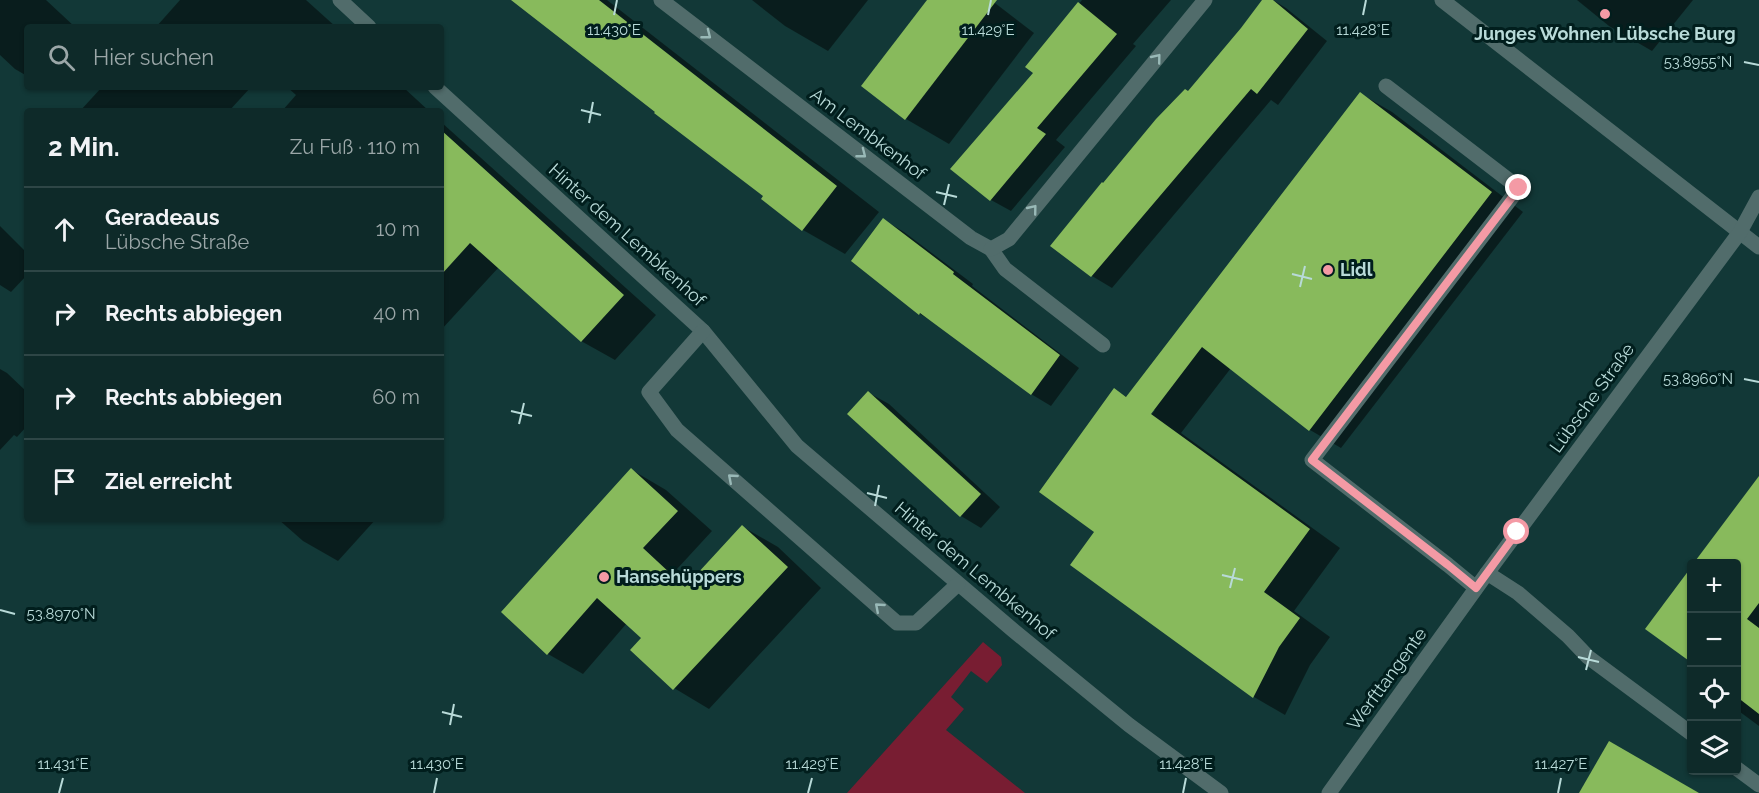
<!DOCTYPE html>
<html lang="de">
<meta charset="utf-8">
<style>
:root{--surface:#0e2a29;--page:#173231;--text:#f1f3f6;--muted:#9ba7a8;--line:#2e4646}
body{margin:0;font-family:Raleway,sans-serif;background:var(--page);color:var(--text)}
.controls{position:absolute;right:18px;bottom:18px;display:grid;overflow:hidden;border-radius:6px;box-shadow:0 2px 4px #0004}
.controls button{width:54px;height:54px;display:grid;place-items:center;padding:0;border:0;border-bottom:2px solid var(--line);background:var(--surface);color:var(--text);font:30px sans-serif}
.stop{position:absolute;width:18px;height:18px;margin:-14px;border:4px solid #f49aa5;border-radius:50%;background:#fff}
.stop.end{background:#f49aa5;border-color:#fff;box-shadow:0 2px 6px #0008}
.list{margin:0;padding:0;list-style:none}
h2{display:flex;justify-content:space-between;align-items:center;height:78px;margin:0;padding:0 24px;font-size:26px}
h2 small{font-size:20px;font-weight:400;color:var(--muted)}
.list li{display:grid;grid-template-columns:39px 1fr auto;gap:18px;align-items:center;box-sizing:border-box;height:84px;padding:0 24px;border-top:2px solid var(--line)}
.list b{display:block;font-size:22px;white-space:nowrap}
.list p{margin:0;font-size:20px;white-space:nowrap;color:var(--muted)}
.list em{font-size:20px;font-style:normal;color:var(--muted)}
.icon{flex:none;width:33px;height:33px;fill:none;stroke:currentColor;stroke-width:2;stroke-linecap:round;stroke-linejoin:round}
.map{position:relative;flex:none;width:1759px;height:793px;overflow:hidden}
.search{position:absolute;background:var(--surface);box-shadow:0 2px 4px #0004;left:24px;top:24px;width:420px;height:66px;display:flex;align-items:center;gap:15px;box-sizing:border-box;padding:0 21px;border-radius:6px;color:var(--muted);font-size:22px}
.panel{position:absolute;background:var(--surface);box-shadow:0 2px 4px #0004;left:24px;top:108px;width:420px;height:414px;border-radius:6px}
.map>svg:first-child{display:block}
</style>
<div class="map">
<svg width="1759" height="793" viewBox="0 0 1759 793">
<rect width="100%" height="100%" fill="#123837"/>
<path fill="#781d32" d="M 983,642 L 1001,657 L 1002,665 L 987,683 L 971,671 L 951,697 L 964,709 L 946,730 L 1025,793 L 847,793 Z"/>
<g fill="#0007" fill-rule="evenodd">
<path d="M 0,0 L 46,0 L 75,27 L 27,27 L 27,76 L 15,69 L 0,55 Z"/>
<path d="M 180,0 L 306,0 L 336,27 L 156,27 Z"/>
<path d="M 513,0 L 607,0 L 879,212 L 845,254 L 803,230 L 766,196 Z"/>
<path d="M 752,0 L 868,0 L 828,51 L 785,26 Z"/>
<path d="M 929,0 L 991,0 L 1034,33 L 949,144 L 906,119 Z"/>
<path d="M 1082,0 L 1171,0 L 1133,44 L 1136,46 L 1056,140 L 1065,147 L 1011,211 L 991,200 L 952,168 L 1035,73 L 1054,35 Z"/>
<path d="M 1263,0 L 1273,0 L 1286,8 L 1327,41 L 1278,105 L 1271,100 L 1112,288 L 1092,276 L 1052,246 L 1188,92 L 1242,29 Z"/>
<path d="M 1577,0 L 1693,0 L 1652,51 L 1609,26 Z"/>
<path d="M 102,87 L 251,87 L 229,111 L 80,111 Z"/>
<path d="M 287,87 L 403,87 L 429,111 L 282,111 L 296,95 Z"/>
<path d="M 1361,94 L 1392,112 L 1523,212 L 1341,448 L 1310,430 L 1231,368 L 1181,433 L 1340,548 L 1294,611 L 1330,637 L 1310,665 L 1285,715 L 1254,697 L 1096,531 L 1114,390 L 1127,397 ZM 1152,410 L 1155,410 L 1147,421 Z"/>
<path d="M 441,122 L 656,315 L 615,360 L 581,341 L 499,267 L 441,330 Z"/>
<path d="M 884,220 L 904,232 L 973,284 L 972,286 L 1079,368 L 1051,406 L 1031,394 L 935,323 L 920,314 Z"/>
<path d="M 0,226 L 27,253 L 27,275 L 11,292 L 0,285 Z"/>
<path d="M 0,369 L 7,373 L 27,392 L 27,426 L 17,437 L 14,435 L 0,450 Z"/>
<path d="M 869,393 L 889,404 L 1000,507 L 981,528 L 961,516 Z"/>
<path d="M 632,470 L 666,490 L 712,531 L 677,569 L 691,583 L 743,527 L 778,547 L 821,588 L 709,709 L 674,688 L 643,638 L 627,623 L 583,674 L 548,654 L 503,612 Z"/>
<path d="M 1759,478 L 1759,726 L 1736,709 L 1736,564 Z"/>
<path d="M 278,519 L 376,519 L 338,561 L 303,541 Z"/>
</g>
<g fill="#88ba5c">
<path d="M 511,0 L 599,0 L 837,186 L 802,231 L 761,199 L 763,196 L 654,113 L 655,112 Z"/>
<path d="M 927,0 L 997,0 L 905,120 L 861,86 Z"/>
<path d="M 1262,0 L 1273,0 L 1308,29 L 1257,94 L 1251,89 L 1091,277 L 1050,246 L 1102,182 L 1103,183 L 1156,119 L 1185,89 L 1188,91 L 1241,28 Z"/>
<path d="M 1078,2 L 1117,34 L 1037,128 L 1046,134 L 990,201 L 950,169 L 1033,73 L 1025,67 Z"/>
<path d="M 1360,92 L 1492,192 L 1309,431 L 1202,347 L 1151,414 L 1310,529 L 1264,592 L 1300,618 L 1279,647 L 1253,698 L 1070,565 L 1094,532 L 1039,492 L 1114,388 L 1126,397 Z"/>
<path d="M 441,130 L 624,295 L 581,342 L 470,243 L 441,275 Z"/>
<path d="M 883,218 L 954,272 L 953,274 L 1060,355 L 1031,395 L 920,313 L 919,315 L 851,261 Z"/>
<path d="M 868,391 L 981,494 L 960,517 L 847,414 Z"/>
<path d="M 631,468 L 678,511 L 643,548 L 685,587 L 742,525 L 788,567 L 673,690 L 630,650 L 641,638 L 597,598 L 547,655 L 501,612 Z"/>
<path d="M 1759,476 L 1759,603 L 1747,619 L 1759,628 L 1759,714 L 1737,697 L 1737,564 L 1693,564 Z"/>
<path d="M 1692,566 L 1692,663 L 1645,629 Z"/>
<path d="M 1609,741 L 1699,793 L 1579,793 Z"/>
</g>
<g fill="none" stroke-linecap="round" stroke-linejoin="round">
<g stroke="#516c6b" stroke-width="15">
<path d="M 340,0 L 369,27"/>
<path d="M 661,0 L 971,238 L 991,249 L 1005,269 L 1103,345"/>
<path d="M 1442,0 L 1759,247"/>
<path d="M 1386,86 L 1519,188 L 1312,460 L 1448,565 L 1476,588"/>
<path d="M 435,87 L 703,331 L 797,446 L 1014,631 L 1129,725 L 1221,793"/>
<path d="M 991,249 L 1009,239 L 1205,0"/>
<path d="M 703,331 L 649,392 L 677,430 L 897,623 L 916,623 L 958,584"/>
<path d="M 1487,573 L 1518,593 L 1568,636 L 1588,657 L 1692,734"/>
<path d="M 1736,768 L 1759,785"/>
<path d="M 1329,793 L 1487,573 L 1740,232 L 1759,197"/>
</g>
</g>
<defs><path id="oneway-chevron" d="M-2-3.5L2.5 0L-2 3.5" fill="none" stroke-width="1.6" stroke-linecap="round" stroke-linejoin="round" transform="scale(1.5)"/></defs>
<g stroke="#99b9b7">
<use href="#oneway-chevron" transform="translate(707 35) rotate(38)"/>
<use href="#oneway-chevron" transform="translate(1157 58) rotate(-51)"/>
<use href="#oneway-chevron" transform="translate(862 154) rotate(38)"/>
<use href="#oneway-chevron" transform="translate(1033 209) rotate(-51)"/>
<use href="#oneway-chevron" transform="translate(732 478) rotate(-139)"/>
<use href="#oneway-chevron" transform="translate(879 607) rotate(-139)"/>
</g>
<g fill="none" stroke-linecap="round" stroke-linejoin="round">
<path stroke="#f49aa5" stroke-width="8" d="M 1517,532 L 1476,588 L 1448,565 L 1312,460 L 1519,188"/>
</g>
<path fill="none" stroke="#b8dad8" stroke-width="2" d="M 614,15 L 617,0M 988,15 L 991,0M 1363,15 L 1366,0M 1744,62 L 1759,65M 581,110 L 601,115M 589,123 L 593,102M 936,192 L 957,197M 944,205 L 949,184M 1292,274 L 1312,279M 1300,287 L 1305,266M 1744,379 L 1759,382M 511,411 L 532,416M 519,424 L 524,403M 867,493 L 887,498M 875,506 L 879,485M 1222,575 L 1243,580M 1230,588 L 1235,568M 0,610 L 15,614M 1578,657 L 1599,662M 1586,670 L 1591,650M 442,712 L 462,717M 450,725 L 454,704M 59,793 L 63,778M 434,793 L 437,778M 808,793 L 812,778M 1183,793 L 1186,778M 1558,793 L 1561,778"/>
<g fill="#f49aa5" stroke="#011e1d" stroke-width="2">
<circle cx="1605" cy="14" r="6"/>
<circle cx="1328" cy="270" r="6"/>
<circle cx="604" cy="577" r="6"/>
</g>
<g text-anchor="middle" stroke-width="6" stroke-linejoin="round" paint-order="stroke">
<g font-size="18" font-weight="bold" fill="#b8dad8" stroke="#011e1d" text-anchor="start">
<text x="1605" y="40" text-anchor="middle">Junges Wohnen Lübsche Burg</text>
<text x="1340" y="276">Lidl</text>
<text x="616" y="583">Hansehüppers</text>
</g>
<g font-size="18" fill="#b8dad8" stroke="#011e1d">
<text transform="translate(868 134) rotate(37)" y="6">Am Lembkenhof</text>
<text transform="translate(627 235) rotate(42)" y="6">Hinter dem Lembkenhof</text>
<text transform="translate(1592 398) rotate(-54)" y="6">Lübsche Straße</text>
<text transform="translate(975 571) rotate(40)" y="6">Hinter dem Lembkenhof</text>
<text transform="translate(1387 679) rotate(-54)" y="6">Werfttangente</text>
</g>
</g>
<g font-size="15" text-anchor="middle" fill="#b8dad8" stroke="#011e1d" stroke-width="6" stroke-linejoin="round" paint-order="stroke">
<text x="614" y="35">11.430°E</text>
<text x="988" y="35">11.429°E</text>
<text x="1363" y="35">11.428°E</text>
<text x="1698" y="67">53.8955°N</text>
<text x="1698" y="384">53.8960°N</text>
<text x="61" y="619">53.8970°N</text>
<text x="63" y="769">11.431°E</text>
<text x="437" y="769">11.430°E</text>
<text x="812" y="769">11.429°E</text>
<text x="1186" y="769">11.428°E</text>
<text x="1561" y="769">11.427°E</text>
</g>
</svg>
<div class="controls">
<button>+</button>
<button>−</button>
<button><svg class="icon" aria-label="locate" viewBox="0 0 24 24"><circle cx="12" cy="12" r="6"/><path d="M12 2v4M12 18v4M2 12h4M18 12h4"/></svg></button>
<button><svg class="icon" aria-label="layers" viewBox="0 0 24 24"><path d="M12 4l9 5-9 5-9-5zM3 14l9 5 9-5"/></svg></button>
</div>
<div class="stop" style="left:1517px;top:532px"></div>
<div class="stop end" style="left:1519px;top:188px"></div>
<div class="search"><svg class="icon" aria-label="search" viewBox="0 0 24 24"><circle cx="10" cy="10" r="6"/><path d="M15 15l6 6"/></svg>Hier suchen</div>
<section class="panel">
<h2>2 Min.<small>Zu Fuß · 110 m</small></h2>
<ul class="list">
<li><svg class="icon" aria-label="ahead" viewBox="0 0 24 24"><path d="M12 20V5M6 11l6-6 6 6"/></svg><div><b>Geradeaus</b><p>Lübsche Straße</p></div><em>10 m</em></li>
<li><svg class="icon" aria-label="right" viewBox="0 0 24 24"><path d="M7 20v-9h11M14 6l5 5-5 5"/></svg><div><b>Rechts abbiegen</b></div><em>40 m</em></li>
<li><svg class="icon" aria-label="right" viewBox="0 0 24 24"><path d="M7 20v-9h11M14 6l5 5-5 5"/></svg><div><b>Rechts abbiegen</b></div><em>60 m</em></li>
<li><svg class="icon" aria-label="arrive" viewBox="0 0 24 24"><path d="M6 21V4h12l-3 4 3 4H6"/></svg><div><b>Ziel erreicht</b></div></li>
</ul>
</section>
</div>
